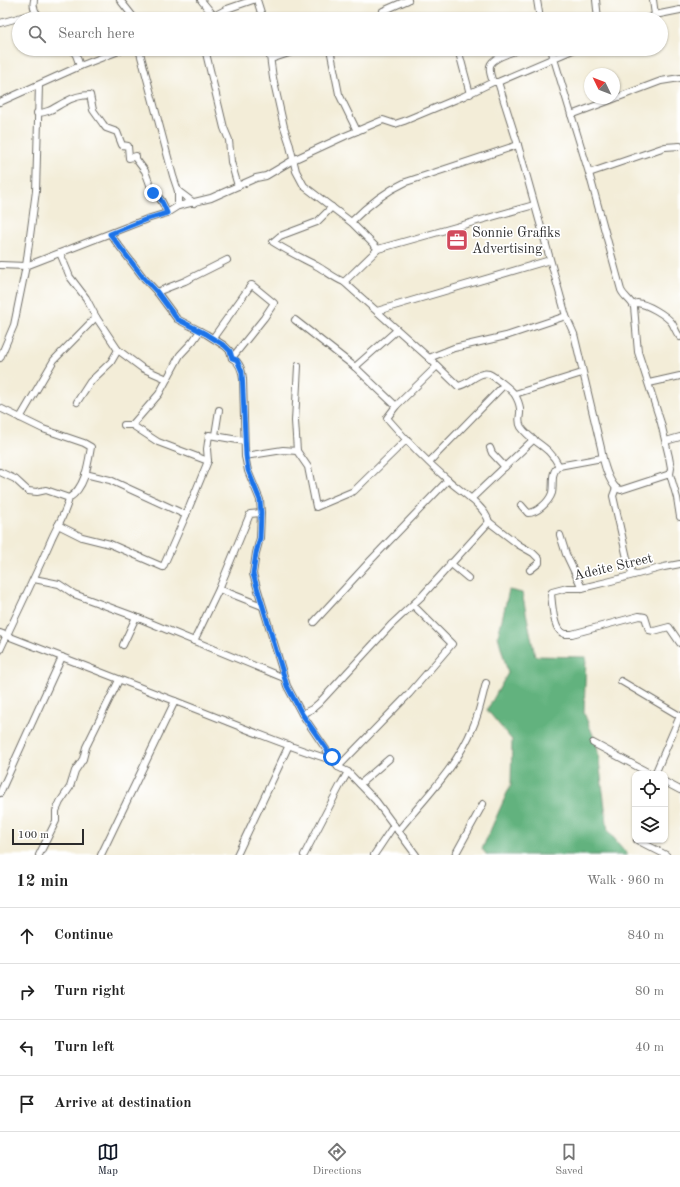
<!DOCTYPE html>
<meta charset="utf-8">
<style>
:root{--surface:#fff;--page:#f6f6f6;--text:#222;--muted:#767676;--line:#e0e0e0;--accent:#111827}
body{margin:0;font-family:"Old Standard TT",serif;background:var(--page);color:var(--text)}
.controls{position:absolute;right:12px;bottom:12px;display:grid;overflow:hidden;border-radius:8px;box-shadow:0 1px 3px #0004}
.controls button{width:36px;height:36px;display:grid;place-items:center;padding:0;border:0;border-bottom:1px solid var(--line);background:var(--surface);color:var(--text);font:20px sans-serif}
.compass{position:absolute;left:584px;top:68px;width:36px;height:36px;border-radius:50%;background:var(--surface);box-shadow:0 1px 3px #0004;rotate:313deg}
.scale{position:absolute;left:12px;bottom:10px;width:72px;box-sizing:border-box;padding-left:4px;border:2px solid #2b2b2b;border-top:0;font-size:11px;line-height:14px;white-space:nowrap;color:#2b2b2b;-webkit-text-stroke:3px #fff;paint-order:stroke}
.stop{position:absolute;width:12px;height:12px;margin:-9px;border:3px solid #1a73e8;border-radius:50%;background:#fff}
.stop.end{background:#1a73e8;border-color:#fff;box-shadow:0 1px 4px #0008}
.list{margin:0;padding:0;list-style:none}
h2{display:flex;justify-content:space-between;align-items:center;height:52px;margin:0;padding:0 16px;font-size:17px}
h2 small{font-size:13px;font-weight:400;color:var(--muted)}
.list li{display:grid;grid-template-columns:26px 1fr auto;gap:12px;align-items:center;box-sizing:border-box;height:56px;padding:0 16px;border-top:1px solid var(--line)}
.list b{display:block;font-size:15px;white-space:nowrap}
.list em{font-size:13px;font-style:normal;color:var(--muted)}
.icon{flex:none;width:22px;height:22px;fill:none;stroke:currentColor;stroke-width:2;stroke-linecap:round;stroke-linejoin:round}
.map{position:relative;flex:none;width:680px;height:855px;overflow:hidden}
.search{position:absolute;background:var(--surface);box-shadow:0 1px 3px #0004;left:12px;right:12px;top:12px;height:44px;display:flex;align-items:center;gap:10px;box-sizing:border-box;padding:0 14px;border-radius:22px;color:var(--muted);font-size:15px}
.sheet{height:276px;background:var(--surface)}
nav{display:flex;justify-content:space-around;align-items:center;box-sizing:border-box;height:56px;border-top:1px solid var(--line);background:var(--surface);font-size:11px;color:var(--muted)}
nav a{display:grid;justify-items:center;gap:2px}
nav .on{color:var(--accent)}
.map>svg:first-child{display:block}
</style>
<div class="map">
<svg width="680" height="855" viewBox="0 0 680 855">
<rect width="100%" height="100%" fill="#fff"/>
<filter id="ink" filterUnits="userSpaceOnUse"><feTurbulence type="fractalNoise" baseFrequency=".025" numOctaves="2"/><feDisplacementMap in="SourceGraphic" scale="8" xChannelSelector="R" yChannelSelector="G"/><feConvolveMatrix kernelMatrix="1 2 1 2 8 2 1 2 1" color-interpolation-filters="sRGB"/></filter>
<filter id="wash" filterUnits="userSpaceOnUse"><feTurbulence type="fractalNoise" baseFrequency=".012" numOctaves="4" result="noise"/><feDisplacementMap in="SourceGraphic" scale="16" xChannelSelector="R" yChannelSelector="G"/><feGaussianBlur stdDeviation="0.9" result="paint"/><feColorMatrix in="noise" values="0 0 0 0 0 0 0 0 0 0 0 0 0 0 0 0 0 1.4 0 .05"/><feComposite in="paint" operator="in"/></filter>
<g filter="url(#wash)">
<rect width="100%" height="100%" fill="#f3edd8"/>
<path fill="#62b27e" stroke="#466e54" d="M 509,590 L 522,593 L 535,656 L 586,657 L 584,713 L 597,745 L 608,831 L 628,855 L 487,855 L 482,849 L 511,784 L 512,740 L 487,710 L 508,673 L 498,636 Z"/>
</g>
<g filter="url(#ink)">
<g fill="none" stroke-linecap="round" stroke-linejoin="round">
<g stroke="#716f68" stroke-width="8">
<g id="minor">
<path d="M 34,0 C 32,9 36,13 42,19"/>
<path d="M 120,0 L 135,19"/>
<path d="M 201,0 L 214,16"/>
<path d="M 257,0 L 263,19"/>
<path d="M 537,0 L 540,19"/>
<path d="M 596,0 L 598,19"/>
<path d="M 653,0 L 655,15"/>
<path d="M 383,11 L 408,0"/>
<path d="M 200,19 L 214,16 L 227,9 L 253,0"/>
<path d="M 648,19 L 655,15 L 680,10"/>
<path d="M 0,23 L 36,13"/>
<path d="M 72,49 L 76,55 L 80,66"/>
<path d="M 139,49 L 173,176 L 178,191 L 178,206"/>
<path d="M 205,49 L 224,128 L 229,140 L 231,162 L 238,186"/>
<path d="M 269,49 L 273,78 L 284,127 L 289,142 L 296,171 L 304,186 L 351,222 L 378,249"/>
<path d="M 330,49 L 339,94 L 357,131"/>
<path d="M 458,49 L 470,94"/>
<path d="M 551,49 L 589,173 L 621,290 C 624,297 631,300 634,307 L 638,352 L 661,423 L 669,457 L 671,468 L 670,474 L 677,498 L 680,517"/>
<path d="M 271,59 L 301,49"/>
<path d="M 493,82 C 491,77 489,71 490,66 C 492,57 513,52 521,49"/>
<path d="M 498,82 L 518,145 L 566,316 L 574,334 L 601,448 C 603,461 607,478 616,488 L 621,490 L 670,474"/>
<path d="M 0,102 L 80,66 L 124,49"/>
<path d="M 37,113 C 49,113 55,107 65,102 C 72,98 81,95 90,95 L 93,110 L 103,124 L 106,128 L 117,132 L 122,145 L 128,146 L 129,158 L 136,156 L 136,159 L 145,171 L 153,193 C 161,196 164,206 167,213"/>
<path d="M 571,115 L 661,81 L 680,78"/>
<path d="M 589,173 L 665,147 L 680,146"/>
<path d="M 178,191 L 194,203"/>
<path d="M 332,207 L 317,222 L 280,236 L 273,242 C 287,251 302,258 317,266 C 326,271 334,278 344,282 L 429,358 L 458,386 C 469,385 477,371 489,374 C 494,376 512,390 515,395 C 517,398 520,405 520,409 C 521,416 517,420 521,427 C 533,444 548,444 559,466"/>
<path d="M 351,222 C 368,205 384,192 406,182 L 518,145"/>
<path d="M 110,234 L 143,277 L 157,292 L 177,319 L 206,334 L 225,346 L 230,351 L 232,358 C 240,362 242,370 243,379 L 245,456 L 248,471 L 260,500 L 261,513 L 260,538 L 256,553 L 253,574 L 287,686 L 302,714 L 338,767 L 348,772 L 376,801 L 416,855"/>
<path d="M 60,253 L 70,277 L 86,298 L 96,317 L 118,350 L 142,368 L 167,379"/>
<path d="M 0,265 L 26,266 L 147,219 L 167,213 L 178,206 L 211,198 L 256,178 L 266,176 L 293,160 L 345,136 L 383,120 L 395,124 L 404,121 L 464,96 L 493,82 L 498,82 L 575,49"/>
<path d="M 344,282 L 378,249 L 534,205"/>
<path d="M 157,292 L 185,281 L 227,260"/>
<path d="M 633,305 L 637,303 C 647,304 666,315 672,323 C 675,328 676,333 680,337"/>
<path d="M 377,311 L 550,260"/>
<path d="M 295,320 L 355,367 L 396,406"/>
<path d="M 213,338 L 251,285 L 252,285 L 274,303 L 264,318 L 232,358"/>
<path d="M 0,358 L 14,325 L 26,266 L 36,191 L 39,85"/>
<path d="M 429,358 L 454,348 L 506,336 L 566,316"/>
<path d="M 437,366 L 396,406 L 387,418 C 406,440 426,461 448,480 C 460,491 485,506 489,522 L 519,545 L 533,553 L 539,559 L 539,563 L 530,570"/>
<path d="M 355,367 L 397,330"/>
<path d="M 649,383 L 680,376"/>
<path d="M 515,394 L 582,373"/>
<path d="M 77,402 L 90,382 L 111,362 L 118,350"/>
<path d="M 0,408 L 43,429 L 84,443 L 91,447 C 88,465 85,488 69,498 C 66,513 57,526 51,540 C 35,577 17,613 0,650"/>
<path d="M 20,418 L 54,360 L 96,317"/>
<path d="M 124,425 L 132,425 L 159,394 L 180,355 L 193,341 L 200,331"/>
<path d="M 132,425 L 158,442 L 208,461"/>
<path d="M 215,435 L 219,410"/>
<path d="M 666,441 L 680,437"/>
<path d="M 490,448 L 492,453 L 505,467"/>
<path d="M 297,451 L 295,421 L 298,366"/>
<path d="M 245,456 L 283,450 L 297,451 L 308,467 L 316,507 L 354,491 L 406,440"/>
<path d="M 429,462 L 504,385"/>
<path d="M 0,472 L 15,479 L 28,491 L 37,492 L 46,490 L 69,498"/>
<path d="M 85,474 L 110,480 L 186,515"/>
<path d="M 616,488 L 613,496 L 627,558 L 633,575"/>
<path d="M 471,499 L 534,439"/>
<path d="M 521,505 L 528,513 C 537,513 549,502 552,493 C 554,484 550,472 559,466 L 602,458"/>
<path d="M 58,525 L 82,537 L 110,544 L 163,567 L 186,515 L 208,461 L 207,449 L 209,435 L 244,441"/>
<path d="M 560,535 L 566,554 L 582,588"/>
<path d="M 450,563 L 468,578"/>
<path d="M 680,564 L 664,567 L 611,581 L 582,588 L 567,588 L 552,592 L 551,593 C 552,602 553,625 560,631 C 563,635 567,634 572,634 L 639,616 L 645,617 L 649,630 L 654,631 L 669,627 L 680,643"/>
<path d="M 34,579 L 59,584 L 74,594 L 136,617 L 123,645"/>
<path d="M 219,589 L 262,606"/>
<path d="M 136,617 L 284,678"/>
<path d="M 314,622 L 371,560 L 448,480"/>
<path d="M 0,633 C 66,659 132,684 198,710 C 244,728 288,747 335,761"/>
<path d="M 194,641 L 219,589 L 250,514 L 261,513"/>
<path d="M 621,681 L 680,716"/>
<path d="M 302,714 L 312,709 L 319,703 L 391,625 L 422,596 L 489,522"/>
<path d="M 593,743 L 651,774"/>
<path d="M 338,767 L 409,694 L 452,644 L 413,605"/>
<path d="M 655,774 L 680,716"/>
<path d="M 665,782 L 680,790"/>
<path d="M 360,784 L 389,759"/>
<path d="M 0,793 L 62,657"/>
<path d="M 398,831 C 425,798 457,767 473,727 C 479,714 482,698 486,683"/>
<path d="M 637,840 L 666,855"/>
<path d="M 39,855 L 56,821 L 56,811 L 60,802 L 70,787 L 75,771 L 83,759 L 86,747 L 119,680"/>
<path d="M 101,855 L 175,701"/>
<path d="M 237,855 L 289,745"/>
<path d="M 304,855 L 341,784 L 348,772"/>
<path d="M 374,855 L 394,825"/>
<path d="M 455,855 L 483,804"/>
</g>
</g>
<use href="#minor" stroke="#fff" stroke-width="6"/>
</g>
</g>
<g fill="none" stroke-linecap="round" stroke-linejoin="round" filter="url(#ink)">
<path stroke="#1a73e8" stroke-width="5" d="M 153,193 C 161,196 164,206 167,213 L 147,219 L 110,234 L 143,277 L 157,292 L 177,319 L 206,334 L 225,346 L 230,351 L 232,358 L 237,360 L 242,372 L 246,456 L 248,470 L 260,500 L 261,513 L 260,538 L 256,553 L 253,574 L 287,686 L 302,714 L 332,757"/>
</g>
<defs>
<g id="office-square" transform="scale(1.15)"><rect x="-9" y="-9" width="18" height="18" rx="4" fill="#d1495b" stroke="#fff"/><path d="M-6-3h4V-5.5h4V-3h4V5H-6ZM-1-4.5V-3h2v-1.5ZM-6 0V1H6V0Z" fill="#fff"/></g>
</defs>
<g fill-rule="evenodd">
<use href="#office-square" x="457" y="240"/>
</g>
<g text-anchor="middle" stroke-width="3.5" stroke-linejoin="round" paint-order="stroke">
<g font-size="14" fill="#2b2b2b" stroke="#fff" text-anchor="start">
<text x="472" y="237">Sonnie Grafiks<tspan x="472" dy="16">Advertising</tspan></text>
</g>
<g font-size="14" fill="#2b2b2b" stroke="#fff">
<text transform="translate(613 566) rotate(-13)" y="5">Adeite Street</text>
</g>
</g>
</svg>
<div class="controls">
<button><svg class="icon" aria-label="locate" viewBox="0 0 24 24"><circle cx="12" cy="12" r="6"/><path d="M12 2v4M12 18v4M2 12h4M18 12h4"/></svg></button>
<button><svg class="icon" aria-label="layers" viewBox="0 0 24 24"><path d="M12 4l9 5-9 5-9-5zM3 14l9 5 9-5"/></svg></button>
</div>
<svg class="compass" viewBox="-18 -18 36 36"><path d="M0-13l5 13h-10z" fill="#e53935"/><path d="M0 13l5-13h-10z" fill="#767676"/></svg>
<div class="scale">100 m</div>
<div class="stop" style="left:332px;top:757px"></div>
<div class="stop end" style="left:153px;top:193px"></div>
<div class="search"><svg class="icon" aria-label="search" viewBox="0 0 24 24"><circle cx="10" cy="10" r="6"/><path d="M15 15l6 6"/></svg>Search here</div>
</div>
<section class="sheet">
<h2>12 min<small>Walk · 960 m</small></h2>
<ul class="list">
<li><svg class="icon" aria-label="ahead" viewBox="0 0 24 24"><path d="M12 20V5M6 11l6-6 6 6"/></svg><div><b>Continue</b></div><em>840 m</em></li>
<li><svg class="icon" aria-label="right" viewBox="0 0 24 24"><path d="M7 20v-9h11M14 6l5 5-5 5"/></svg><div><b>Turn right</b></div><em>80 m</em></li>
<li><svg class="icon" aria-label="left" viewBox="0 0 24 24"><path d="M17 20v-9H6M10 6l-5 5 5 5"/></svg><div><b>Turn left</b></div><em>40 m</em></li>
<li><svg class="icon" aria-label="arrive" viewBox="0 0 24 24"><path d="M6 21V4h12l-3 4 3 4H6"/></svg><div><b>Arrive at destination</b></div></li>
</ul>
</section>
<nav>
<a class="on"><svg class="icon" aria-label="map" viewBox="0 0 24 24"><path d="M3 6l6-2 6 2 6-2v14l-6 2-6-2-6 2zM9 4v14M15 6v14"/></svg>Map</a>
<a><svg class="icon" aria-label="directions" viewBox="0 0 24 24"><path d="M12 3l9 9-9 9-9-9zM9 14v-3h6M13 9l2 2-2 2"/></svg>Directions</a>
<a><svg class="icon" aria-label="saved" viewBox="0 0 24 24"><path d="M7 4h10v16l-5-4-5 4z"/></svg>Saved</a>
</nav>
